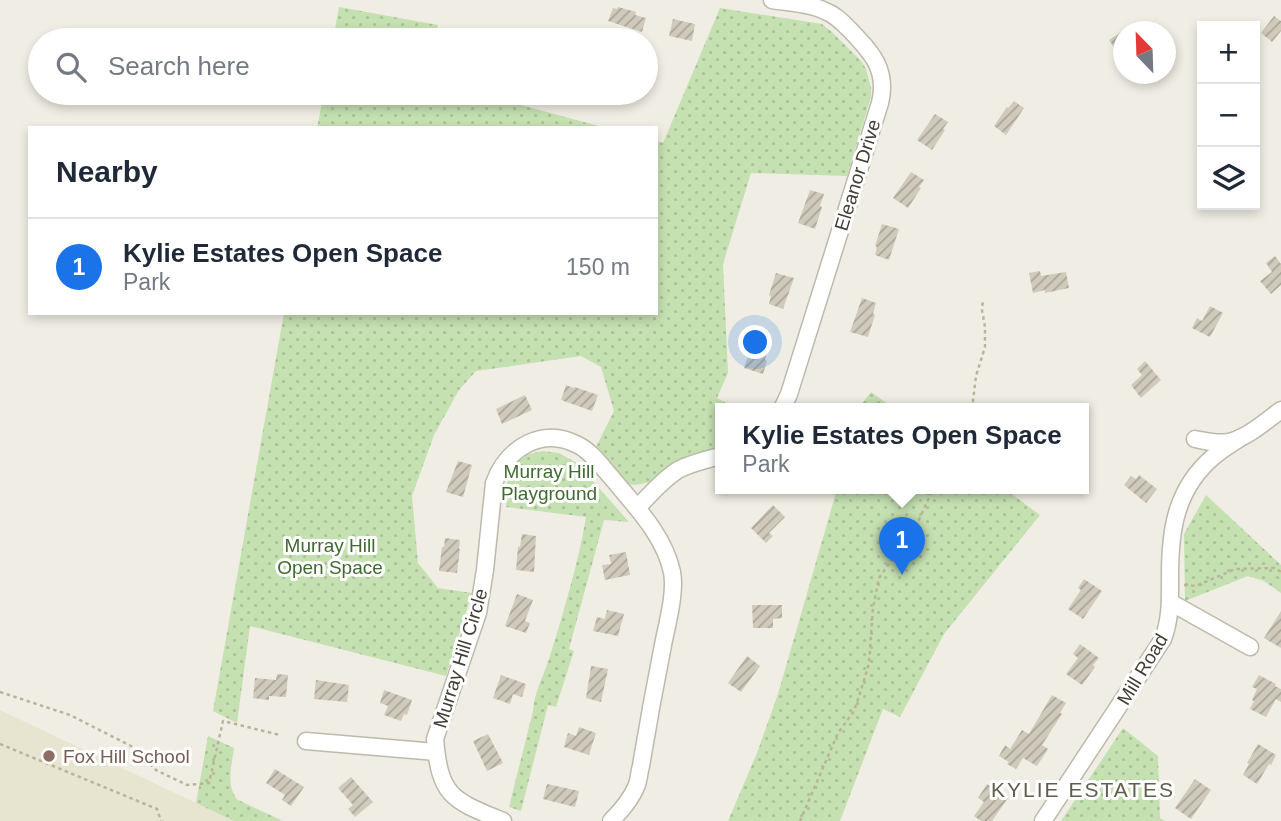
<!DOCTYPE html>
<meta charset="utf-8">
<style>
:root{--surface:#fff;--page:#f2f2f3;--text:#1f2937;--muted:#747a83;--line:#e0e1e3;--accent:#1a73e8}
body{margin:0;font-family:Helvetica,sans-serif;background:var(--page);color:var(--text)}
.controls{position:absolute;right:21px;top:21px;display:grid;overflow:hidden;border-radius:0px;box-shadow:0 4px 10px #0003}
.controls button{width:63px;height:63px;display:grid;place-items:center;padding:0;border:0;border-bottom:2px solid var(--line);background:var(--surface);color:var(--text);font:35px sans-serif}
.compass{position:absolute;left:1113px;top:21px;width:63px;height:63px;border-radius:50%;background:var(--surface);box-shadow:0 4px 10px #0003;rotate:337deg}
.you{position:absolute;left:756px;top:343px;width:24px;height:24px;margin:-18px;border:5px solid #fff;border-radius:50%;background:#1a73e8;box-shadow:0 0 0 10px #1a73e833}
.badge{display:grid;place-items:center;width:46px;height:46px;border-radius:50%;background:var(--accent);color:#fff;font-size:23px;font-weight:700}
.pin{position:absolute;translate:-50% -58px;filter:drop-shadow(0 2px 4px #0008)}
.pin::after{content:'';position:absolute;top:37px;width:24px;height:21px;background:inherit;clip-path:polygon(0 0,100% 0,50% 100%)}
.popup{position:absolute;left:715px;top:403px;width:374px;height:91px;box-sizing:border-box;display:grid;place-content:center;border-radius:0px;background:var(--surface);filter:drop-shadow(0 2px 5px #0005);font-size:23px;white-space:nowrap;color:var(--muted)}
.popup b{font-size:26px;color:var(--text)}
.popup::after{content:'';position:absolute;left:50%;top:100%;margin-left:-14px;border:14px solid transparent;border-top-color:var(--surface)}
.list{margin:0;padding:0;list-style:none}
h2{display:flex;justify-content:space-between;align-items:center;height:91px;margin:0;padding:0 28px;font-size:30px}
h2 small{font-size:23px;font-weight:400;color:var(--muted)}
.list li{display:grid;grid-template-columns:46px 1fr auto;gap:21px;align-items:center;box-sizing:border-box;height:98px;padding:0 28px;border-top:2px solid var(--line)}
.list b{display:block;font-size:26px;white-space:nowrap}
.list p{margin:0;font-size:23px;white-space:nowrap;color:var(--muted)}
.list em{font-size:23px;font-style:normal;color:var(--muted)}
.icon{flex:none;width:38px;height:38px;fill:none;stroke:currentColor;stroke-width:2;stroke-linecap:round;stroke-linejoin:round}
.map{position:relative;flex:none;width:1281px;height:821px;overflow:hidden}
.search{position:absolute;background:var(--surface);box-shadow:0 4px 10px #0003;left:28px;top:28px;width:630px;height:77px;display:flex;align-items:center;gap:18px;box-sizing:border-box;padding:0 24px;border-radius:38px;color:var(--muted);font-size:26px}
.panel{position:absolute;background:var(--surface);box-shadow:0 4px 10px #0003;left:28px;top:126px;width:630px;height:189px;border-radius:0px}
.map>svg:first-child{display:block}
</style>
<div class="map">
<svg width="1281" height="821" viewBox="0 0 1281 821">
<defs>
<pattern id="park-dots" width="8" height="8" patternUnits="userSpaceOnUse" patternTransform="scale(1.75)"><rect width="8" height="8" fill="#c5e0b1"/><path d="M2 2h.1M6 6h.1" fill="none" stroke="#aac199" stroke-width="1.8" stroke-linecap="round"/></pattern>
<pattern id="building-hatch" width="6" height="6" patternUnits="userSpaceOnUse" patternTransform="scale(1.75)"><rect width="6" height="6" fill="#d0cabb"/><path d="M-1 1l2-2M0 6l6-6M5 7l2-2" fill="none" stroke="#aaa599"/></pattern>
</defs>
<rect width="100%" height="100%" fill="#f0eee4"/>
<path fill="#e7e4d0" d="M 0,710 L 234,821 L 0,821 Z"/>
<g fill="url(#park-dots)">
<path d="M 339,7 L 438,25 L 434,40 L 333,40 Z"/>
<path d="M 720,8 L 822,24 L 832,32 L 862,62 L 866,69 L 871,88 L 871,97 L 847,176 L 751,173 L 723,264 L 728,373 L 717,398 L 737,409 L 720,409 L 720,452 L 664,473 L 650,482 L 636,485 L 626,484 L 595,449 L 614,411 L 601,367 L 581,356 L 476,371 L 459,390 L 434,435 L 412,496 L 418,563 L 438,588 L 472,593 L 446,676 L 250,626 L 237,723 L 213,711 L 284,313 L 656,313 L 656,141 L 663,143 Z"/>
<path d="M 324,93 L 476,93 L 606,128 L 317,128 Z"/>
<path d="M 871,392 L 895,409 L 858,409 Z"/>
<path d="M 543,451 L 559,453 L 577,463 L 629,522 L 604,520 L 569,649 L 574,651 L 556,707 L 548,705 L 521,811 L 509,807 L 533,711 C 534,693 543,677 549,659 C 563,613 578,565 586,517 L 506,507 C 506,477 507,456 543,451 Z"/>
<path d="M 837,489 L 1005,489 L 1040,515 L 944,634 L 900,717 L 883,709 L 840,821 L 728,821 L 757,753 L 778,694 Z"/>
<path d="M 1206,495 L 1281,565 L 1281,593 L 1264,581 L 1248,576 L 1185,601 L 1184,534 Z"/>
<path d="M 1123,728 L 1158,756 L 1160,818 L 1165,821 L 1061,821 Z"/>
<path d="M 208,736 L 234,748 C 232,765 225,786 238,800 L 283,821 L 234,821 L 196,803 Z"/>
</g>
<g fill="url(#building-hatch)">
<path d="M 618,7 L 636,12 L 635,15 L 646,18 L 642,32 L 608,21 L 613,8 L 617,9 Z"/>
<path d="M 1274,16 L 1281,21 L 1281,31 L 1272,42 L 1261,33 Z"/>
<path d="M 673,19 L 695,24 L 692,41 L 669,36 Z"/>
<path d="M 1124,30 L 1124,62 L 1109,40 Z"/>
<path d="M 1014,101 L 1024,108 L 1006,135 L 994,126 L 1007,107 L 1008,108 Z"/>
<path d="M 935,114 L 948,122 L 943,129 L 945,130 L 932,150 L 917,140 Z"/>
<path d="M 911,172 L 924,180 L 919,187 L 921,188 L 908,208 L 893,198 Z"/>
<path d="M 810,190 L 824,194 L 820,206 L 822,207 L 815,229 L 798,223 Z"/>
<path d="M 882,224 L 899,229 L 889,260 L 875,255 L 877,247 L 875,246 Z"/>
<path d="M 1275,256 L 1281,264 L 1281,285 L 1271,294 L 1260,281 L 1272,272 L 1266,263 Z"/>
<path d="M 1040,271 L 1041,276 L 1066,272 L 1069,288 L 1045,293 L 1045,290 L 1033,293 L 1029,273 Z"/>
<path d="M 776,273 L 794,278 L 783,309 L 769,304 L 771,296 L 769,295 Z"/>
<path d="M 862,298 L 876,303 L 873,314 L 875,315 L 868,337 L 850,332 Z"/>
<path d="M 1210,306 L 1223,313 L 1210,337 L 1192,328 L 1197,318 L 1202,321 Z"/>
<path d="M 754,338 L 769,342 L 765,360 L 767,361 L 763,374 L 744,368 Z"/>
<path d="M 1145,361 L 1161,380 L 1141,398 L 1131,385 L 1142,375 L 1137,369 Z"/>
<path d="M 566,385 L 574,388 L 575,387 L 598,395 L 592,411 L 561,400 Z"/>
<path d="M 525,395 L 532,410 L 502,424 L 496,409 Z"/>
<path d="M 458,461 L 472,465 L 463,497 L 446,492 Z"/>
<path d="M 1139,475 L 1157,489 L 1146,503 L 1124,485 L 1131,476 L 1136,479 Z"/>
<path d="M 773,505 L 785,517 L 769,533 L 773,536 L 766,543 L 751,528 Z"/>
<path d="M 522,534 L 536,536 L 534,572 L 516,570 L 518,546 L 520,547 Z"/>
<path d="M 445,538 L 460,540 L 459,549 L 460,549 L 457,573 L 439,571 L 442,547 L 444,547 Z"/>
<path d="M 626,552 L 630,575 L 605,580 L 602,565 L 611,564 L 609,555 Z"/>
<path d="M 1084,579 L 1102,591 L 1083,619 L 1068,609 L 1081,590 L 1078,588 Z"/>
<path d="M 517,594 L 533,600 L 525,621 L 530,623 L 526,633 L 505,626 Z"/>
<path d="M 752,605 L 782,605 L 782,618 L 773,619 L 773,628 L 753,628 Z"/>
<path d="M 607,610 L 624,614 L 618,636 L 593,631 L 597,617 L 605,619 Z"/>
<path d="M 1281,611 L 1281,648 L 1264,638 Z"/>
<path d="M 1080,644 L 1099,658 L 1093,665 L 1095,667 L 1082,685 L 1066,674 L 1078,658 L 1073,654 Z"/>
<path d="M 747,656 L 760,666 L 741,692 L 728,683 Z"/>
<path d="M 591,666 L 608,669 L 601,702 L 586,698 Z"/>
<path d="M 277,674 L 288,675 L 286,697 L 269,696 L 269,700 L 253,698 L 255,678 L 276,680 Z"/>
<path d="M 501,675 L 526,684 L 522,697 L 513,694 L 510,704 L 493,698 Z"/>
<path d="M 1259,675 L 1276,684 L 1275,686 L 1281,689 L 1281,702 L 1276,699 L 1266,717 L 1250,709 L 1254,701 L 1252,700 L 1257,689 L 1252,687 Z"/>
<path d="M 316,680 L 349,685 L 347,702 L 314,699 Z"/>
<path d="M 384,690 L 412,700 L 407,715 L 404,714 L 401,721 L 384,715 L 388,706 L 380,703 Z"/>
<path d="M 1052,695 L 1066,703 L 1060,713 L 1062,714 L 1042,745 L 1048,749 L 1037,766 L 1023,758 L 1016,769 L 1007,764 L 1009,762 L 999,756 L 1005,745 L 1010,749 L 1022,730 L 1029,734 Z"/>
<path d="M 579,727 L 596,733 L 589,755 L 564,747 L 568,733 L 576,736 Z"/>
<path d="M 488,734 L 503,763 L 487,771 L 473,741 Z"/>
<path d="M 1258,744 L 1276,755 L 1271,765 L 1269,764 L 1257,784 L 1243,775 L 1249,764 L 1247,763 Z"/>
<path d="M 275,769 L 304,787 L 291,806 L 282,800 L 285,795 L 266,783 Z"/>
<path d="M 351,777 L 373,802 L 355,817 L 348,809 L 353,805 L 338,788 Z"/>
<path d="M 1195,779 L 1211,790 L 1191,819 L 1175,808 Z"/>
<path d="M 547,784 L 579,791 L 575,807 L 543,799 Z"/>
<path d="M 987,784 L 1008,798 L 992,821 L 981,821 L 974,816 L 984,802 L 978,798 Z"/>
</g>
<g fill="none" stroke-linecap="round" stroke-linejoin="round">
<g stroke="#bdb9ab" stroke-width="19">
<g id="minor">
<path d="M 772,0 C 789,3 809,3 825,11 C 836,15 843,23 851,31 C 872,53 888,70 880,103 L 789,394 L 782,409"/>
<path d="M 1195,439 C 1206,441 1217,444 1228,442 C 1246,439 1267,420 1281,410"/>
<path d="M 637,508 C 650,495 662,480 678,470 C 691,463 706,460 720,456"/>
<path d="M 1170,602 L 1250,647"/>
<path d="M 306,741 L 436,752"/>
<path d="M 503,821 C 452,800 440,797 435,739 L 478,613 L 485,570 L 494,483 C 507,448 542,426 578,445 C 592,452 602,467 612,478 C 635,506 664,535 672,572 C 676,593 667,624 663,645 C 659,666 655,687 651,708 C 648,727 644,747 641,766 C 639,772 639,781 636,787 C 631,799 620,812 611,821"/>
<path d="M 1043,821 L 1163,639 C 1171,618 1170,597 1170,575 C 1170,529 1176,489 1213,457 C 1221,450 1231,444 1240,438"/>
</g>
</g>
<g stroke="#bab39b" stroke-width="2.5" stroke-dasharray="3.5 3.5" stroke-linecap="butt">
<path d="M 972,409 L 976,376 L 985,347 L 985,327 L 982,310 L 983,299"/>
<path d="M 1184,585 L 1196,586 L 1235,569 L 1275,568 L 1281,572"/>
<path d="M 0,692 L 70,715 L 131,746 L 156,770 L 187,785 L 209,783 L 223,721 L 280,735"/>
<path d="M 0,744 L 157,809 L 161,821"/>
<path d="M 800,821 L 838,733 L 854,711 L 863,684 L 869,663 L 873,608 L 879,578 L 917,524 L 933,489"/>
</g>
<use href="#minor" stroke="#fff" stroke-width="16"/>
</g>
<circle fill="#8d6e63" stroke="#fff" stroke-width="2.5" cx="49" cy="756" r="7"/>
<g text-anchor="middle" stroke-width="6" stroke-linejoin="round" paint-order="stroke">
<g font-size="19" fill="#413e35" stroke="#fff">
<text transform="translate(857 175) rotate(-73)" y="7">Eleanor Drive</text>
<text transform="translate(460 658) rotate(-73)" y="7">Murray Hill Circle</text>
<text transform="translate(1142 669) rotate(-59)" y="7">Mill Road</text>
</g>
<g font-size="19" fill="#3f6b30" stroke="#fff">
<text x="549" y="478">Murray Hill<tspan x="549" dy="22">Playground</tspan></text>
<text x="330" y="552">Murray Hill<tspan x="330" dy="22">Open Space</tspan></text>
</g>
<g font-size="19" fill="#785e54" stroke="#fff" text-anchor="start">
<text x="63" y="763">Fox Hill School</text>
</g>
<g font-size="21" letter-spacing="2" fill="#635d4d" stroke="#fff">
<text x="1083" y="797">KYLIE ESTATES</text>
</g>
</g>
</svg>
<div class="controls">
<button>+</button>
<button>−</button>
<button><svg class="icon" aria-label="layers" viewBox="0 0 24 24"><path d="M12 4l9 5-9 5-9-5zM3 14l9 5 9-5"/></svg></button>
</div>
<svg class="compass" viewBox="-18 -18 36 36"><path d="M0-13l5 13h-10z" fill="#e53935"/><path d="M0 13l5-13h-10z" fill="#747a83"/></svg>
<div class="you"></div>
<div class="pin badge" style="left:902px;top:575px">1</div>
<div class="popup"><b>Kylie Estates Open Space</b>Park</div>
<div class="search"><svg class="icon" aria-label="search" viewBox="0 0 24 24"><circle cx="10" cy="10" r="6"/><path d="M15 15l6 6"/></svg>Search here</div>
<section class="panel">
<h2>Nearby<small></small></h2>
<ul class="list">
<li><span class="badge">1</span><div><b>Kylie Estates Open Space</b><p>Park</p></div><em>150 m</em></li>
</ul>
</section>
</div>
